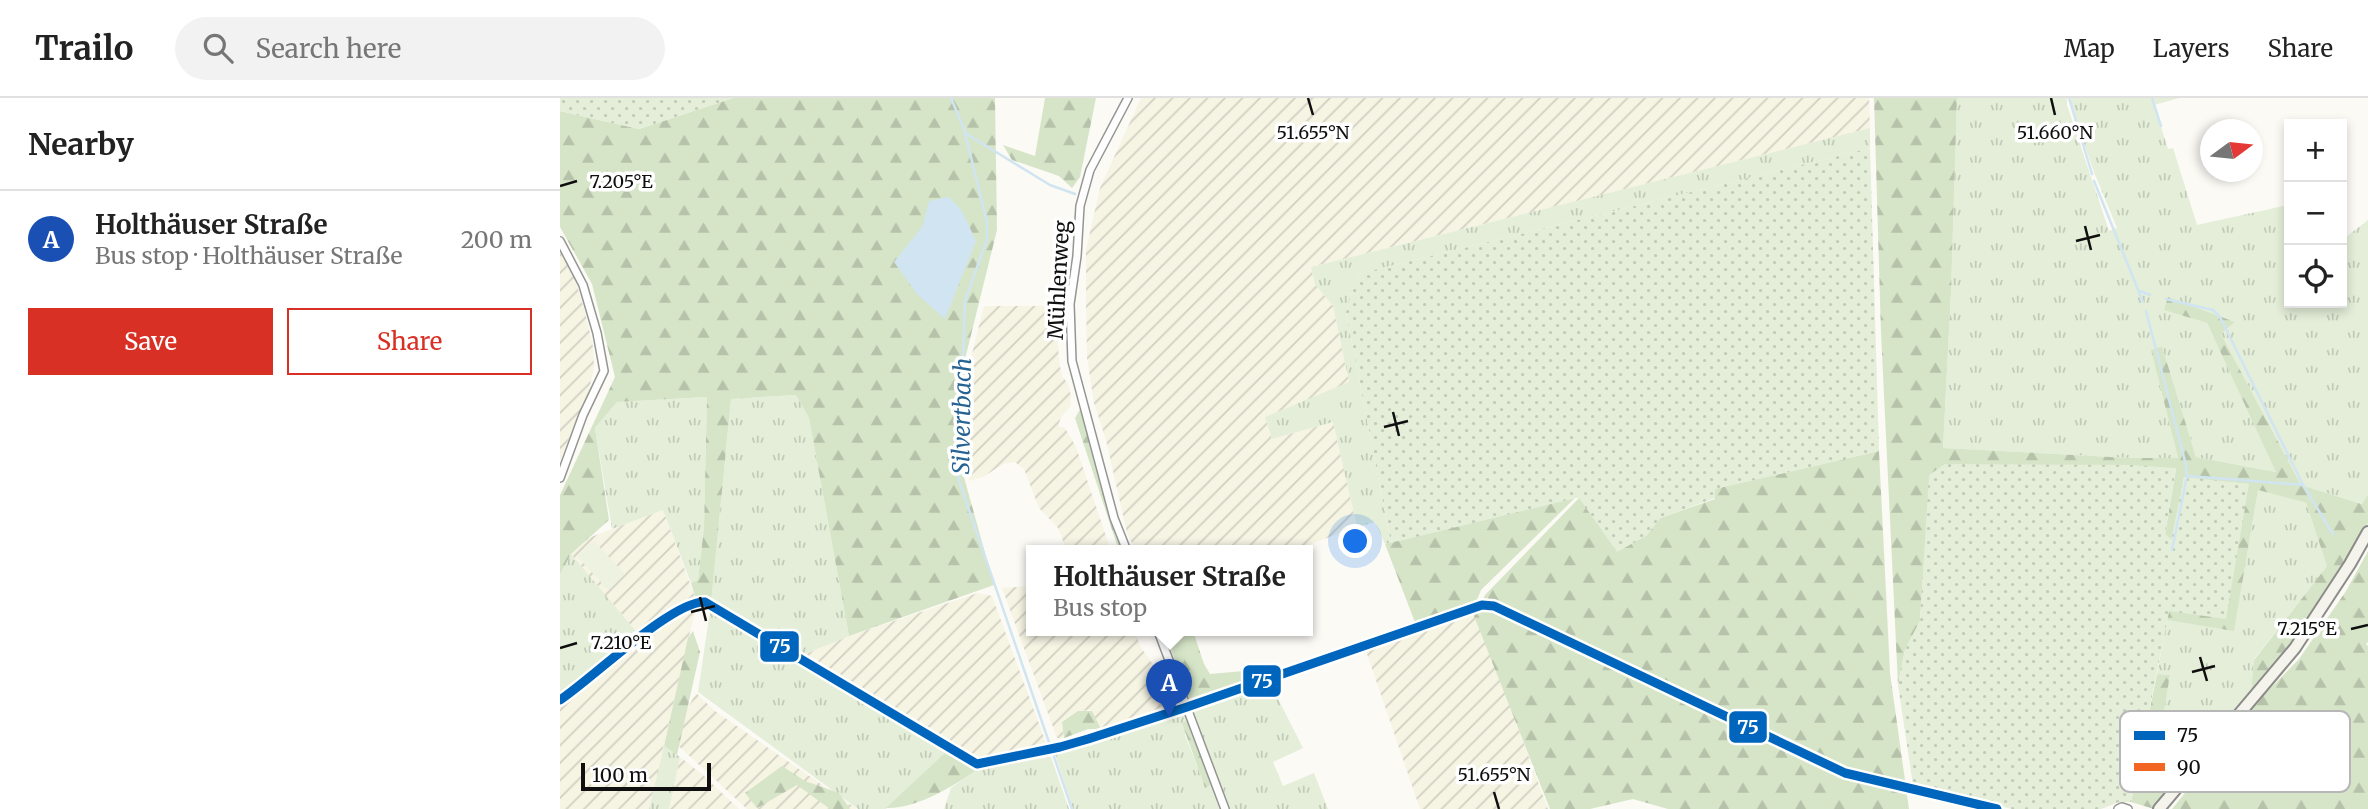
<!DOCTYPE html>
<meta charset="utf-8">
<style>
:root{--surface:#fff;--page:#f2f2f2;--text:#222;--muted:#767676;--line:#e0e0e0;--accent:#d93025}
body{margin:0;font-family:Merriweather,serif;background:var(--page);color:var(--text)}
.controls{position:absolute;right:21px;top:21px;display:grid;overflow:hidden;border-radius:0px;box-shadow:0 4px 10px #0003}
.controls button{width:63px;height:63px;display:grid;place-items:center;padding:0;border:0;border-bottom:2px solid var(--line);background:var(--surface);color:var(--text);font:35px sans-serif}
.compass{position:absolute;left:1640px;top:21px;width:63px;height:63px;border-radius:50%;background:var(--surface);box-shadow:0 4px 10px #0003;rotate:75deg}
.scale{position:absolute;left:21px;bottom:18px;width:130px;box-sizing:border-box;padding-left:7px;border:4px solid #0f0f0f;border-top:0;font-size:19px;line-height:24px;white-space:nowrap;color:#0f0f0f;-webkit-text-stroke:5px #fff;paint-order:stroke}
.you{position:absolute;left:796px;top:444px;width:24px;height:24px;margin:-18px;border:5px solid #fff;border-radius:50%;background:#1a73e8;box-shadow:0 0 0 10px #1a73e833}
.badge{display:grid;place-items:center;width:46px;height:46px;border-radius:50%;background:var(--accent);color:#fff;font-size:23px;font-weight:700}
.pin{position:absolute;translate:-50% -58px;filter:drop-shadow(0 2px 4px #0008)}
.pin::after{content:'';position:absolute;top:37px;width:24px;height:21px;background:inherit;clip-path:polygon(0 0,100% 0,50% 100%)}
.popup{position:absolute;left:466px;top:447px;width:287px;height:91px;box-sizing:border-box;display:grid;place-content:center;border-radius:0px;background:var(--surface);filter:drop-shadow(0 2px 5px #0005);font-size:23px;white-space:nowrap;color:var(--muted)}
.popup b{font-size:26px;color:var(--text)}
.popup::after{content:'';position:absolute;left:50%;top:100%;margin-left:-14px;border:14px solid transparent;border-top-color:var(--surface)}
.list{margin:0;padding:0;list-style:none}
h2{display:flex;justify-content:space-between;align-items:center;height:91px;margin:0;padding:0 28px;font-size:30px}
h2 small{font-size:23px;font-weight:400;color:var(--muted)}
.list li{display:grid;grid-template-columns:46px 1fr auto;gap:21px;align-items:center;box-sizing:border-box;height:98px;padding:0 28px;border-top:2px solid var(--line)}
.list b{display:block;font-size:26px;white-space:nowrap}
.list p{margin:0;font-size:23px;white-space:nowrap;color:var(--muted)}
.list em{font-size:23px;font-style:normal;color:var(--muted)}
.actions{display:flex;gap:14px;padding:21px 28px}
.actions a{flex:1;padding:16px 0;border:2px solid var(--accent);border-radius:0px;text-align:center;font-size:24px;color:var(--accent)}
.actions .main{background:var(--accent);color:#fff}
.icon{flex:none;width:38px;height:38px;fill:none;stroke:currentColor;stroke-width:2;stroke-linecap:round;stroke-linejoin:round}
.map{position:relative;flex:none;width:1808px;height:711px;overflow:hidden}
header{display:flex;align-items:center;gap:42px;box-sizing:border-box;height:98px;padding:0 35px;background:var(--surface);border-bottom:2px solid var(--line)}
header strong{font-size:33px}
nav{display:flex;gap:38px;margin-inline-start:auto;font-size:24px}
.search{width:490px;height:63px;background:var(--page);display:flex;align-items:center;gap:18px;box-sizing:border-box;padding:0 24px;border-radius:38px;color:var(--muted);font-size:26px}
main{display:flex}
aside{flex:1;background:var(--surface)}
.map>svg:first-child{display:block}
</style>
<header>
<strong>Trailo</strong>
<div class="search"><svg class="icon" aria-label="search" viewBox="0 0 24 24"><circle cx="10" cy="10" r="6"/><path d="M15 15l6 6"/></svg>Search here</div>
<nav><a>Map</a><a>Layers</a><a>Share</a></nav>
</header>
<main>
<aside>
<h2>Nearby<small></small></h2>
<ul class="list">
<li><span class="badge" style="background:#1a4fb4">A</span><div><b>Holthäuser Straße</b><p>Bus stop · Holthäuser Straße</p></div><em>200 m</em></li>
</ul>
<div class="actions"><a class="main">Save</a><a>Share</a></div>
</aside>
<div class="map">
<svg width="1808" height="711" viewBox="0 0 1808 711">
<defs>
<pattern id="farmland-furrows" width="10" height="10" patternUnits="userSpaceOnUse" patternTransform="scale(1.75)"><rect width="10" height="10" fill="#f6f4e3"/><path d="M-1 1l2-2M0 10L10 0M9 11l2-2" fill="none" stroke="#d2d0c2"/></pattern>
<pattern id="grass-tufts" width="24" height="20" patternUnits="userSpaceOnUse" patternTransform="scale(1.75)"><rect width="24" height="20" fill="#e4eed8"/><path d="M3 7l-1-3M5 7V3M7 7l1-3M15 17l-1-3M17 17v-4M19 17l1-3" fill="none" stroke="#c2cbb8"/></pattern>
<pattern id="forest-firs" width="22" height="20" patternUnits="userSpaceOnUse" patternTransform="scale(1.75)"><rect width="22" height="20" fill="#d6e5c7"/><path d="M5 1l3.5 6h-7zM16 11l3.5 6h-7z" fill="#b6c3aa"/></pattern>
<pattern id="park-dots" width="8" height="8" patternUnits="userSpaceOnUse" patternTransform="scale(1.75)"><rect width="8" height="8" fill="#e4eed8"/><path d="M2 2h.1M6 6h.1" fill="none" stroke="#c2cbb8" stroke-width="1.8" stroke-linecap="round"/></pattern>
</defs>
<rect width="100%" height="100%" fill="#fbfaf5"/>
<g fill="url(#farmland-furrows)">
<path d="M 581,0 L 1309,0 L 1310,30 L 751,169 L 755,186 L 773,208 L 789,285 L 705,319 L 712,341 L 773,324 L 797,429 L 732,453 L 576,453 L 567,435 L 546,342 L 534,305 L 527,259 L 526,205 L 526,152 L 540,90 Z"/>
<path d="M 0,153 L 14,178 L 25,214 L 33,249 L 34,269 L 29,292 L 0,362 Z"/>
<path d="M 424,208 L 496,208 L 499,264 L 502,278 L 508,286 L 511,298 L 510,309 L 501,319 L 498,328 L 505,330 L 516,349 L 551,453 L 507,453 L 498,430 L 479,410 L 464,371 L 455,364 L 443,366 L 423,379 L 409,383 L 411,260 Z"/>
<path d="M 103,412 L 136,502 L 125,506 L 101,520 L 80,538 L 11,456 L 31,439 Z"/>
<path d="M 471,488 L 471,533 L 575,533 L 580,548 L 603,581 L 611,604 L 604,609 L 541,631 L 531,612 L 519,613 L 502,624 L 504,640 L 497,640 L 442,490 Z"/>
<path d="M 418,495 L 432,498 L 486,645 L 422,659 L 412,658 L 243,557 L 289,538 Z"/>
<path d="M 136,508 L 89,711 L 0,711 L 0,605 L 103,524 L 129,510 Z"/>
<path d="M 916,516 L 988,711 L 860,711 L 806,553 Z"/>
<path d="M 136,595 L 155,613 L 297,711 L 187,711 L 111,641 Z"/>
<path d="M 120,659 L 143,677 L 179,711 L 109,711 Z"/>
</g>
<g fill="url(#grass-tufts)">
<path d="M 1397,0 L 1507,0 L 1507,7 L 1549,133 L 1557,130 L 1534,74 L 1510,6 L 1511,0 L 1619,0 L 1594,7 L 1608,51 L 1613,50 L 1637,127 L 1728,107 L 1729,205 L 1782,205 L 1782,142 L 1808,122 L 1808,397 L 1803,406 L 1741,387 L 1661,236 L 1675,224 L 1609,200 L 1605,212 L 1647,225 L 1717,374 L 1636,359 L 1602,248 L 1591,252 L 1618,360 L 1570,360 L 1383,350 L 1391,194 Z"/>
<path d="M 1310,30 L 1310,50 L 798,176 L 786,214 L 831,445 L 825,446 L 815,424 L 797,429 L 773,324 L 712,341 L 705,319 L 789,284 L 773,208 L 755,186 L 751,169 Z"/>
<path d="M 236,297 L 249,320 L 289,538 L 243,557 L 151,505 L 171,301 Z"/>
<path d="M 147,299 L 144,429 L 138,482 L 131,485 L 103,412 L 52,431 L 35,330 L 57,304 Z"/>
<path d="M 1698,392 L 1746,405 L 1767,468 L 1694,561 L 1691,594 L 1658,636 L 1648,625 L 1594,667 L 1610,577 L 1597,576 L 1607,522 L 1674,532 Z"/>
<path d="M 11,456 L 80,538 L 0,599 L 0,476 Z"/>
<path d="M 150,513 L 161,519 L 388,652 L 326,711 L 298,711 L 138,594 Z"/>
<path d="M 704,585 L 712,589 L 743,650 L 713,664 L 723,688 L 754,675 L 768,711 L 668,711 L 631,610 Z"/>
<path d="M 622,616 L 630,621 L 625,637 L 645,689 L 652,686 L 660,711 L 513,711 L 495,656 Z"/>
<path d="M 104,648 L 120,659 L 109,711 L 89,711 Z"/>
<path d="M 491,659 L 509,711 L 384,711 L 391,690 L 421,669 Z"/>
</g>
<g fill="url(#forest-firs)">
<path d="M 173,0 L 435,0 L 437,132 L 406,257 L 402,372 L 434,487 L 289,538 L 249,320 L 236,297 L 171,301 L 151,505 L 136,502 L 131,485 L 138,482 L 144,429 L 147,299 L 57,304 L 35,330 L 49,422 L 11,456 L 0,476 L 0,397 L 55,279 L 32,186 L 0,129 L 0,13 L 79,31 Z"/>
<path d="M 485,0 L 536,0 L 520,79 L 512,90 L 499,78 L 452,62 L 443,47 L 475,58 Z"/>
<path d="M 1314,0 L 1397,0 L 1391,194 L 1383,350 L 1570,360 L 1618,360 L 1591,252 L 1602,248 L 1636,359 L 1716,374 L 1647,225 L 1604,212 L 1608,199 L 1675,224 L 1661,236 L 1741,387 L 1802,406 L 1808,397 L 1808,425 L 1801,439 L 1728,549 L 1691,594 L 1694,562 L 1767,468 L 1746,405 L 1698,392 L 1674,533 L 1607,522 L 1609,513 L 1689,386 L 1624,380 L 1612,443 L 1605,436 L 1616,371 L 1370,377 L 1360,523 L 1345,552 L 1338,587 L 1321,235 Z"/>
<path d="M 522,308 L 556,437 L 565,453 L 559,453 L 515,320 Z"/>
<path d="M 1319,353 L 1330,575 L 1349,711 L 1108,711 L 1073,701 L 1030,711 L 990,711 L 914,518 L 925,497 L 1019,400 L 1086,438 L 1100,420 L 1155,401 L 1154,391 Z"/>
<path d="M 1015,400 L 921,492 L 914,509 L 856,527 L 825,446 Z"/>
<path d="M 1808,453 L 1808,544 L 1806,546 L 1808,548 L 1808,711 L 1612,711 L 1703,598 L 1739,561 L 1786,493 Z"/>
<path d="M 133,533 L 140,554 L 117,657 L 104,648 L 128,540 Z"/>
<path d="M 604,533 L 633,533 L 644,566 L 650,576 L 718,570 L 712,576 L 700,580 L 699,583 L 631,605 Z"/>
<path d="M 1597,576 L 1610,577 L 1595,666 L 1648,625 L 1658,636 L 1594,711 L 1571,704 Z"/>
<path d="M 518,613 L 532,613 L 541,631 L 528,631 L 504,640 L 502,624 Z"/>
<path d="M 630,621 L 652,686 L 645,690 L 622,625 Z"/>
<path d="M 388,652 L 411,666 L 421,669 C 397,686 358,711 326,710 Z"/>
<path d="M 222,668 L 245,683 L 279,695 L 290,711 L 270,711 L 237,687 L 197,710 L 185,695 Z"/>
</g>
<g fill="url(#park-dots)">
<path d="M 0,0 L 173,0 L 79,31 L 0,13 Z"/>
<path d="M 1310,50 L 1319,353 L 1155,391 L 1155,400 L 1100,420 L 1086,438 L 1057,454 L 1019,400 L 1015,400 L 831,445 L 786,214 L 798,176 Z"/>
<path d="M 1385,366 L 1569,367 L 1616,370 L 1605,435 L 1611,443 L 1624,379 L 1689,386 L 1666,521 L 1609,513 L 1571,704 L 1559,704 L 1541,711 L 1452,711 L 1353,687 L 1338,587 L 1345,552 L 1360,523 L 1369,377 Z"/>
</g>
<path fill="#eef3e1" d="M 34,443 L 65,476 L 48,492 L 17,458 Z"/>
<path fill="#d0e5f1" d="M 389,99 L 402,113 L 416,143 L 385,221 L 357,196 L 334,164 L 362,129 L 369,103 Z"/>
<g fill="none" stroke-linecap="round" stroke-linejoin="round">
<g stroke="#d0e5f1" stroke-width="2.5">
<path d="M 391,0 L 404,31 L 427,124 L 427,141 L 405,203 L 399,383 L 512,711"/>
<path d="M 1509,0 L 1532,76"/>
<path d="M 1592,0 L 1601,28"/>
<path d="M 405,35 L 490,87 L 515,96"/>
<path d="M 1534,83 L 1583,204"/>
<path d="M 1580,193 L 1590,197"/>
<path d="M 1606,201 L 1653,212 L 1660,219 L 1743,387 L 1773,436"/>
<path d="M 1586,213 L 1626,367 L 1627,378 L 1612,452"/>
<path d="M 1628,378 L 1743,387"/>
</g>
<g stroke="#959593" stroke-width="10">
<g id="minor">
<path d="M 0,143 L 23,187 L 37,235 L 44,273 L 23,317 L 0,380"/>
<path d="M 567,453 L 554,420 L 512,263 L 510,206 L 517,158 L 520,108 L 530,72 L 568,0"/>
<path d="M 598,533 L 665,711"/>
<path d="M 0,602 C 32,581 113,502 145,504 L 417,666 L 500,649 L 528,641 L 627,609 L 922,507 L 934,508 L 1285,675 L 1437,711"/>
<path d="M 1558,711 L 1562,709 L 1568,711"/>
</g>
</g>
<g stroke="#8c8b89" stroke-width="14">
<path id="secondary" d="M 1599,711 L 1735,550 L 1790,466 L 1808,434"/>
</g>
<use href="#minor" stroke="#fefefe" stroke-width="7"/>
<use href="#secondary" stroke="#f4f3ec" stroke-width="10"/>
<g stroke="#fff" stroke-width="14">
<path id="bus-1" d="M 0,602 C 32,581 113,502 145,504 L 417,666 L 500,649 L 528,641 L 627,609 L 922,507 L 934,508 L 1285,675 L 1437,711"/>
</g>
<use href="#bus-1" stroke="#0065bd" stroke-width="9"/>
</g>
<path fill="none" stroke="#0f0f0f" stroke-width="2.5" d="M 748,0 L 753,17M 1491,0 L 1495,17M 0,88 L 17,83M 1525,128 L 1531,152M 1516,143 L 1540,137M 833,314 L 839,338M 824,329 L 848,323M 140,499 L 146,523M 131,514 L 155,508M 1791,531 L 1808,527M 0,550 L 17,545M 1640,559 L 1647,583M 1632,574 L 1655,568M 934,694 L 939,711"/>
<g text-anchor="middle" stroke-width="7" stroke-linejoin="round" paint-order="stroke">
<g font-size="21" fill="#0f0f0f" stroke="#fff">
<text transform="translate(499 182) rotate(-87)" y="7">Mühlenweg</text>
</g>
<g font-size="23" font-style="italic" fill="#266393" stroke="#fff">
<text transform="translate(402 318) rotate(-89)" y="8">Silvertbach</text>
</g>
</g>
<rect x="1560" y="613" width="230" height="81" rx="10" fill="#fff" stroke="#b7b7b7" stroke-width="2"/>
<rect x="1574" y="633" width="31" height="9" fill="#0065bd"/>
<rect x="1574" y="665" width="31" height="8" fill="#f26522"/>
<g font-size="19" fill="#0f0f0f">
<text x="1617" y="644">75</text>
<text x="1617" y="676">90</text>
</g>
<g font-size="18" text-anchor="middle" fill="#0f0f0f" stroke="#fff" stroke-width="7" stroke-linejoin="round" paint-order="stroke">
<text x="753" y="41">51.655°N</text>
<text x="1495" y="41">51.660°N</text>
<text x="61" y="90">7.205°E</text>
<text x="1747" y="537">7.215°E</text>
<text x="61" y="551">7.210°E</text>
<text x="934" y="683">51.655°N</text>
</g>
<g stroke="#fff" stroke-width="2.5">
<rect x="199" y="532" width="41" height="33" rx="7" fill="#0065bd"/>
<rect x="682" y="566" width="40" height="34" rx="7" fill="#0065bd"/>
<rect x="1168" y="612" width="40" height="34" rx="7" fill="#0065bd"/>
</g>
<g font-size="19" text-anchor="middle" font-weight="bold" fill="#fff">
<text x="220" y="555">75</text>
<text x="702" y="590">75</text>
<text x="1188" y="636">75</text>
</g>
</svg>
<div class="controls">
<button>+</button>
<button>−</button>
<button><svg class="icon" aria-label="locate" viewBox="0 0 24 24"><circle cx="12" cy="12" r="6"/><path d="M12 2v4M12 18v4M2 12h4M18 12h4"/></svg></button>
</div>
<svg class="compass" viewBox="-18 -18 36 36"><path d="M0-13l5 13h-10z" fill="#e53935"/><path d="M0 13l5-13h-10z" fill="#767676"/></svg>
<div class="scale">100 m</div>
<div class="you"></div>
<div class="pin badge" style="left:609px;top:619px;background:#1a4fb4">A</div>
<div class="popup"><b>Holthäuser Straße</b>Bus stop</div>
</div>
</main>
